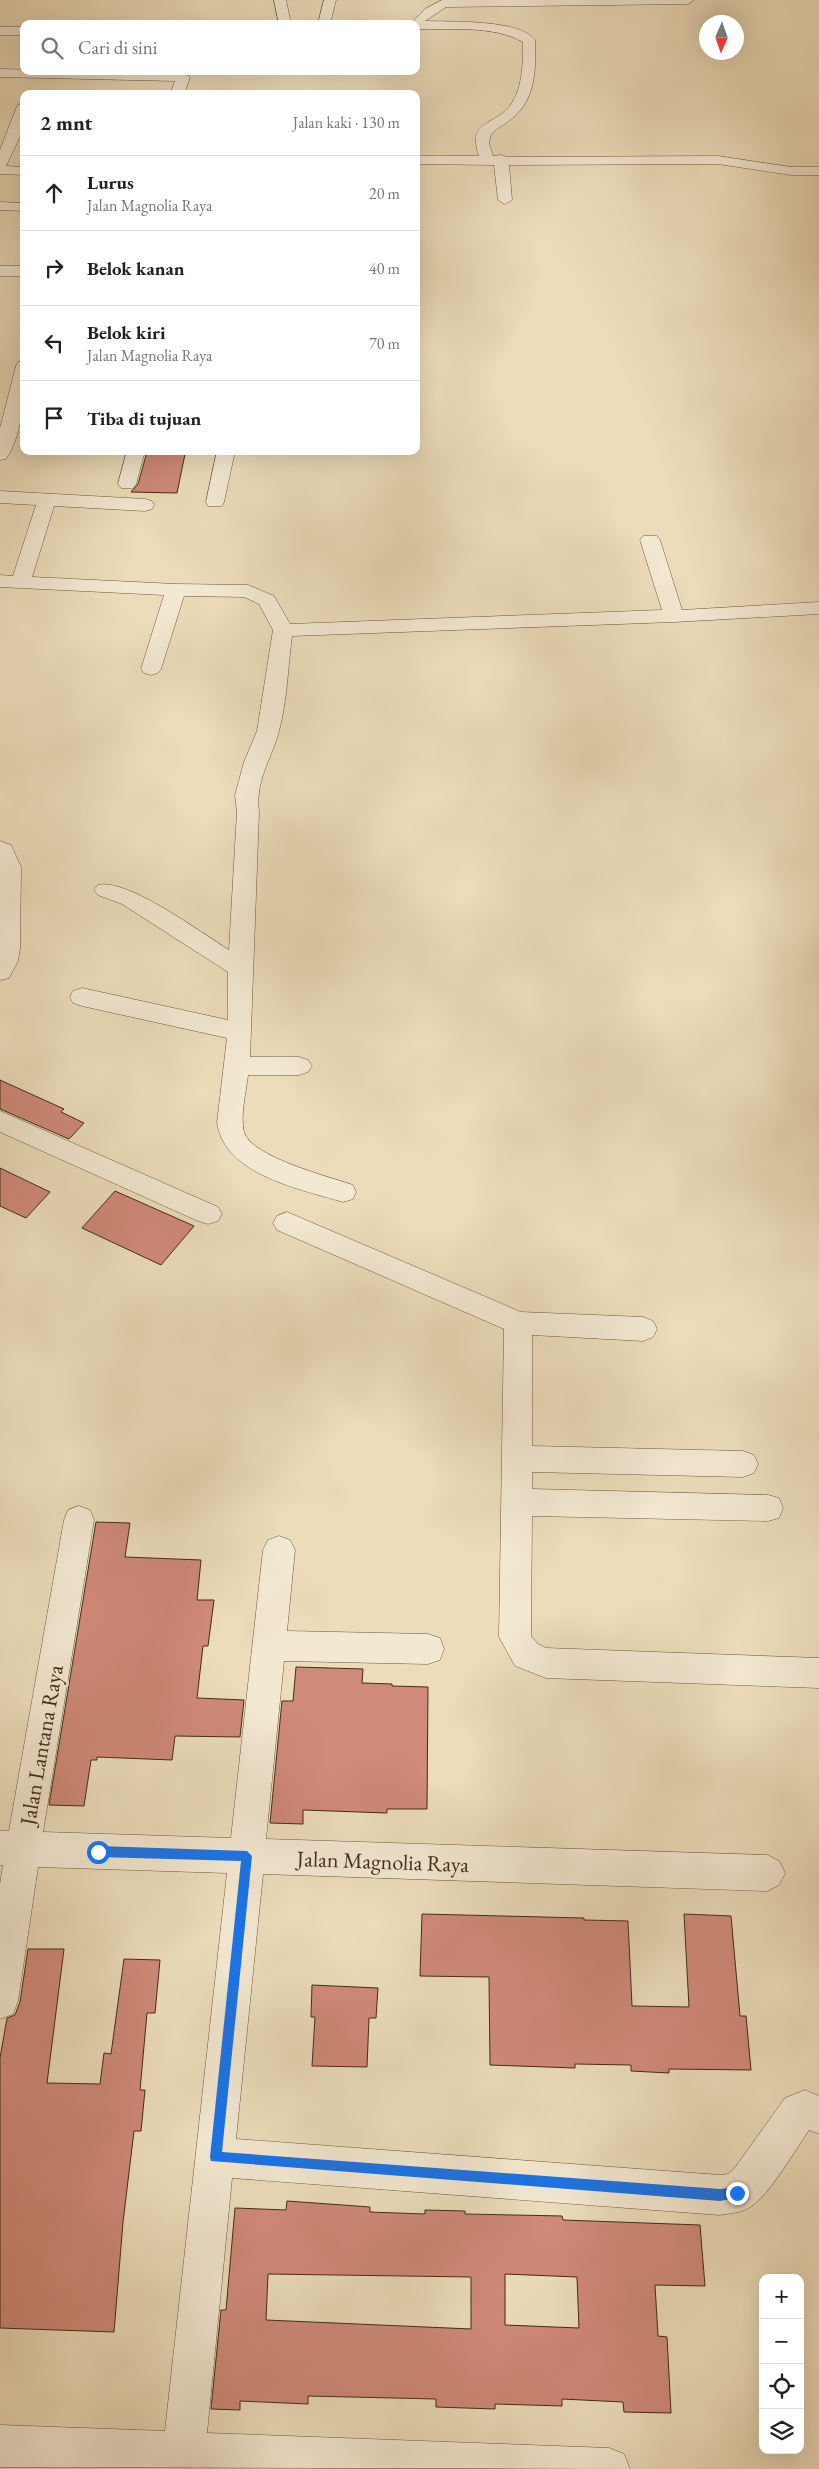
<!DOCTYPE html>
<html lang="id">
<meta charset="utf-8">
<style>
:root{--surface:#fff;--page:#f6f6f6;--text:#202124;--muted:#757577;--line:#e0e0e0}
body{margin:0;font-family:"EB Garamond",serif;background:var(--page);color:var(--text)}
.controls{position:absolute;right:15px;bottom:15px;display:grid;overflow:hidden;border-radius:10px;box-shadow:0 5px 20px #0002}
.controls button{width:45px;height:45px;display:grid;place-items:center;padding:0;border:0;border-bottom:1px solid var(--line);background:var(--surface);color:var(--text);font:25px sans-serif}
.compass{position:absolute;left:699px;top:15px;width:45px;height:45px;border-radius:50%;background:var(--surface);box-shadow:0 5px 20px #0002;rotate:182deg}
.stop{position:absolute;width:15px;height:15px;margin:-11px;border:4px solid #1a73e8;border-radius:50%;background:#fff}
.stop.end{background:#1a73e8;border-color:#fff;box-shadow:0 1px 5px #0008}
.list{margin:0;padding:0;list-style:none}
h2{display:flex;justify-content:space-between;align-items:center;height:65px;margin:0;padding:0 20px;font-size:21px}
h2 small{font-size:16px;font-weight:400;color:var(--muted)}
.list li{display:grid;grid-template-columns:32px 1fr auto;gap:15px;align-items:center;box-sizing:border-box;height:75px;padding:0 20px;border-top:1px solid var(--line)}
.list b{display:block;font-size:19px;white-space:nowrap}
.list p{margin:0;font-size:16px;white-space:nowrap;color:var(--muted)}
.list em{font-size:16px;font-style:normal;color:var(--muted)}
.icon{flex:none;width:28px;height:28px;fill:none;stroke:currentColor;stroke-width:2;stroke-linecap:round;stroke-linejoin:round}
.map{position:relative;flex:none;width:819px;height:2469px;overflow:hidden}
.search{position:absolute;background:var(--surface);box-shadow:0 5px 20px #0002;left:20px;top:20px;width:400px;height:55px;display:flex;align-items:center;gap:12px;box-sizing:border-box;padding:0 18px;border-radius:10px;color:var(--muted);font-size:19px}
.panel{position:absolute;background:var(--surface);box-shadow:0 5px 20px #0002;left:20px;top:90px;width:400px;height:365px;border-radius:10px}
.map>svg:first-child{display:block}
</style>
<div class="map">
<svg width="819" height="2469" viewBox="0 0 819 2469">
<rect width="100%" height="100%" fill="#ecdcba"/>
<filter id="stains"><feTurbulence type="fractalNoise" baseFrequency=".004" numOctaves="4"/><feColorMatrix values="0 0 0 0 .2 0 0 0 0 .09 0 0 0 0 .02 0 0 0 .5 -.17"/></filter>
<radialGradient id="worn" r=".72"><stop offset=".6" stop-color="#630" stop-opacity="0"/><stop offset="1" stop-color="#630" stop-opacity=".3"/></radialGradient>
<g fill="#d08a79" stroke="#422a19" fill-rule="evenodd">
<path d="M 147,452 L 185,454 L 177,493 L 131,492 L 138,484 Z"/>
<path d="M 0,1080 L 64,1109 L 61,1112 L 84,1123 L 69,1139 L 0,1109 Z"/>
<path d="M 0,1168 L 50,1192 L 26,1218 L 0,1206 Z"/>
<path d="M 115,1191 L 194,1226 L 161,1265 L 82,1228 Z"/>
<path d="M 96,1522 L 130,1523 L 125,1557 L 201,1560 L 197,1600 L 214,1600 L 208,1646 L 203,1646 L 197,1698 L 244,1700 L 240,1737 L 175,1736 L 172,1760 L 97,1757 L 97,1760 L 91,1760 L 84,1806 L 49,1805 Z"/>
<path d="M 296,1667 L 363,1669 L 362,1683 L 392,1684 L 392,1686 L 428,1687 L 427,1809 L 387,1809 L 387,1813 L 303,1810 L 303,1824 L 270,1823 L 282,1701 L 293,1701 Z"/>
<path d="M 422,1914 L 584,1918 L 584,1920 L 628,1921 L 632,2006 L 689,2007 L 684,1914 L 731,1916 L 740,2016 L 746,2016 L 751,2070 L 669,2069 L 669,2073 L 631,2071 L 631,2065 L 575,2064 L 575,2068 L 490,2065 L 489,1977 L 420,1976 Z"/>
<path d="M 28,1949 L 64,1949 L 47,2083 L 100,2084 L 104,2053 L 111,2054 L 124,1959 L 160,1960 L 155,2013 L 147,2013 L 140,2090 L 145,2090 L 141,2131 L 134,2131 L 123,2222 L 114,2332 L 0,2328 L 0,2058 L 7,2018 L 15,2015 L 20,2002 Z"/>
<path d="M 312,1985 L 378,1988 L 376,2018 L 369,2018 L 367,2067 L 312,2066 L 315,2017 L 311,2017 Z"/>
<path d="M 287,2201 L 370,2207 L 370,2212 L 425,2214 L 425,2210 L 465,2211 L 465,2214 L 562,2216 L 563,2220 L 700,2225 L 705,2286 L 655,2285 L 658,2336 L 667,2337 L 671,2413 L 624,2412 L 623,2402 L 562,2399 L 562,2406 L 495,2404 L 495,2409 L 436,2407 L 436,2399 L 308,2396 L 308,2404 L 240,2401 L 240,2410 L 211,2409 L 221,2310 L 226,2310 L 235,2208 L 286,2210 ZM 268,2274 L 471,2277 L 471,2329 L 266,2320 ZM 505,2274 L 577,2277 L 579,2328 L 505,2325 Z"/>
</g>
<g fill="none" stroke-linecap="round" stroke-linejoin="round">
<g stroke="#6c5641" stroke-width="1">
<g id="minor">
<path d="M 274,0 L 286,0 L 291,24 L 279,24 Z"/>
<path d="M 324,0 L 336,0 L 330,24 L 318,24 Z"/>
<path d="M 442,0 L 694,0 L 688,4 L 446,7 L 425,21 C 451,22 519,19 535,40 C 536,66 536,96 516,115 C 508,123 498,127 491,134 L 489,143 L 493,156 L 501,155 L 507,157 L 718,156 L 791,167 L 819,167 L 819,175 L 791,175 L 718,164 L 509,165 L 512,200 L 505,204 L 498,200 L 494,165 L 416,164 L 416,156 L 479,156 C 466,119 496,127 512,103 C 523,85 523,62 523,42 C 493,25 450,30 416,29 L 416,24 L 410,24 L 425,9 Z"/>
<rect x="0" y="27" width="24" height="8"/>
<path d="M 0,69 L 183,73 L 190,77 L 184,94 L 170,94 L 175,81 L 0,77 Z"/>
<path d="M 24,102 L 24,128 L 6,166 L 24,167 L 24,175 L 0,174 L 0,150 L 17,106 Z"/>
<path d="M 0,202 L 24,203 L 24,211 L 0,210 Z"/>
<rect x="0" y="266" width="24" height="10"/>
<path d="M 24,361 C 24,391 24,433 6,459 L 0,460 L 0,428 L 16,366 L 18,362 Z"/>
<path d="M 127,451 L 145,451 L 136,484 L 133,488 L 121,488 L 118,484 Z"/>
<path d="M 217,451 L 235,451 L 224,502 L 222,506 L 208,506 L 206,502 Z"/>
<path d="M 0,491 L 145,499 L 152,501 L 154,505 L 152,509 L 145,511 L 54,506 L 32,577 L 176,584 L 248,585 L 274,596 L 290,624 L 662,610 L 640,540 L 643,536 L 657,536 L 660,540 L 682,610 L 819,602 L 819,614 L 674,622 L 292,636 C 288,666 287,702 279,731 C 271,761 255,780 259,812 L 250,1057 L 299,1057 L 308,1060 L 312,1066 L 308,1072 L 299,1075 L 248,1075 C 246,1093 240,1115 244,1132 C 251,1157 330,1177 353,1185 L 356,1192 L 353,1199 L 343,1202 C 300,1189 225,1175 217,1123 L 227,1038 L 82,1006 L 73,1003 L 70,997 L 73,991 L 82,988 L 228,1020 L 228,972 L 122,904 L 98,895 L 94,890 L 98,885 C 126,877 203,934 229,950 L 237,812 L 235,795 L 244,762 L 257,731 L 273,630 L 259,604 L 244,597 L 184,596 L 161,669 L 158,673 L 151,675 L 144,673 L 141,669 L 164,595 L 0,587 L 0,575 L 13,576 L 36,505 L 0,503 Z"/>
<path d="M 0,841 L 11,845 L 21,867 L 20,948 L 18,961 L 9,978 L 0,980 Z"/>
<path d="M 0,1111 L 218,1207 L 222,1214 L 218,1221 L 208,1224 L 198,1221 L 0,1132 Z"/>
<path d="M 287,1212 L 521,1312 L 643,1317 L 653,1321 L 657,1329 L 653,1337 L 643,1341 L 532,1335 L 532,1446 L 743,1451 L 754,1455 L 758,1464 L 754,1473 L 743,1477 L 532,1472 L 532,1489 L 768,1495 L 779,1498 L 783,1508 L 779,1518 L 768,1521 L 532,1516 L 531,1636 L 538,1644 L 546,1648 L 819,1658 L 819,1688 L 546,1678 L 515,1666 L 499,1637 L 504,1329 L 277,1230 L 273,1223 L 277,1216 Z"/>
<path d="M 79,1506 L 90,1510 L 94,1520 L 43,1832 L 231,1838 L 263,1550 L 268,1540 L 279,1536 L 290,1540 L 295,1550 L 287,1631 L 428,1634 L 440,1638 L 444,1649 L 440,1660 L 428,1664 L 284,1661 L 266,1839 L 767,1855 L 779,1861 L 785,1873 L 779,1885 L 767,1891 L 263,1874 L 236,2139 L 720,2175 L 728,2174 L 734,2169 L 785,2098 L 805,2090 L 819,2096 L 819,2134 L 809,2130 C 796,2149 768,2197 750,2207 C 741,2213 730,2213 720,2215 L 232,2178 L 207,2433 L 609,2448 L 624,2454 L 630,2469 L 0,2467 L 0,2425 L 165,2431 L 227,1873 L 38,1867 L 18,2001 L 13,2014 L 0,2019 L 0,1884 L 3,1865 L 0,1865 L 0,1831 L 9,1831 L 64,1520 L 68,1510 Z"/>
</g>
</g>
<use href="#minor" fill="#f3e8d2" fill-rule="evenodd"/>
</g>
<path fill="#1a73e8" d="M 98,1846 L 247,1851 L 252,1856 L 222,2152 L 720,2189 L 737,2187 L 743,2193 L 741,2197 L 720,2201 L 211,2161 L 210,2157 L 241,1861 L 98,1857 L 93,1852 Z"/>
<g text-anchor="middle" stroke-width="5" stroke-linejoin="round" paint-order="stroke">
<g font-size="22" fill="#422a19" stroke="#f3e8d2">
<text transform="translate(41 1745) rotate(-80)" y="8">Jalan Lantana Raya</text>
<text transform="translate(383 1861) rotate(2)" y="8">Jalan Magnolia Raya</text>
</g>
</g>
<rect width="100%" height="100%" filter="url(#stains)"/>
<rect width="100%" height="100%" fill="url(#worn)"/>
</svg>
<div class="controls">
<button>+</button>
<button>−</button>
<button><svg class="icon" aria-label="locate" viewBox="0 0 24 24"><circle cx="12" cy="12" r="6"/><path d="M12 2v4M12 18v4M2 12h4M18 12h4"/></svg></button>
<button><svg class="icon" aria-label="layers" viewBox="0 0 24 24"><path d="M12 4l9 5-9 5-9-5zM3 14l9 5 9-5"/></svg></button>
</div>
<svg class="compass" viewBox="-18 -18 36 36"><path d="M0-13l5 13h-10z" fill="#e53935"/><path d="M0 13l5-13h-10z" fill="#757577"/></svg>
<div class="stop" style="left:98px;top:1852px"></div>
<div class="stop end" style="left:737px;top:2193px"></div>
<div class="search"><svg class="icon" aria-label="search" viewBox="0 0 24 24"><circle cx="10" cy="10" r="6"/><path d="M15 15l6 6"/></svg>Cari di sini</div>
<section class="panel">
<h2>2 mnt<small>Jalan kaki · 130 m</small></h2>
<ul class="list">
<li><svg class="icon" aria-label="ahead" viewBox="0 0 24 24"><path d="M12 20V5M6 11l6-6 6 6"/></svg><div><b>Lurus</b><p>Jalan Magnolia Raya</p></div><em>20 m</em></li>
<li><svg class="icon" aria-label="right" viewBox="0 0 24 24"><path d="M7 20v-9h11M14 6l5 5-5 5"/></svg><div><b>Belok kanan</b></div><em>40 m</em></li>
<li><svg class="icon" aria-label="left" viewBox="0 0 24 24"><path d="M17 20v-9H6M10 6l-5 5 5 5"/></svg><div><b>Belok kiri</b><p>Jalan Magnolia Raya</p></div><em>70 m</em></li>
<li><svg class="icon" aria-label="arrive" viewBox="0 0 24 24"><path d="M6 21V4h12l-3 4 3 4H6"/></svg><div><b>Tiba di tujuan</b></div></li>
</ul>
</section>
</div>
